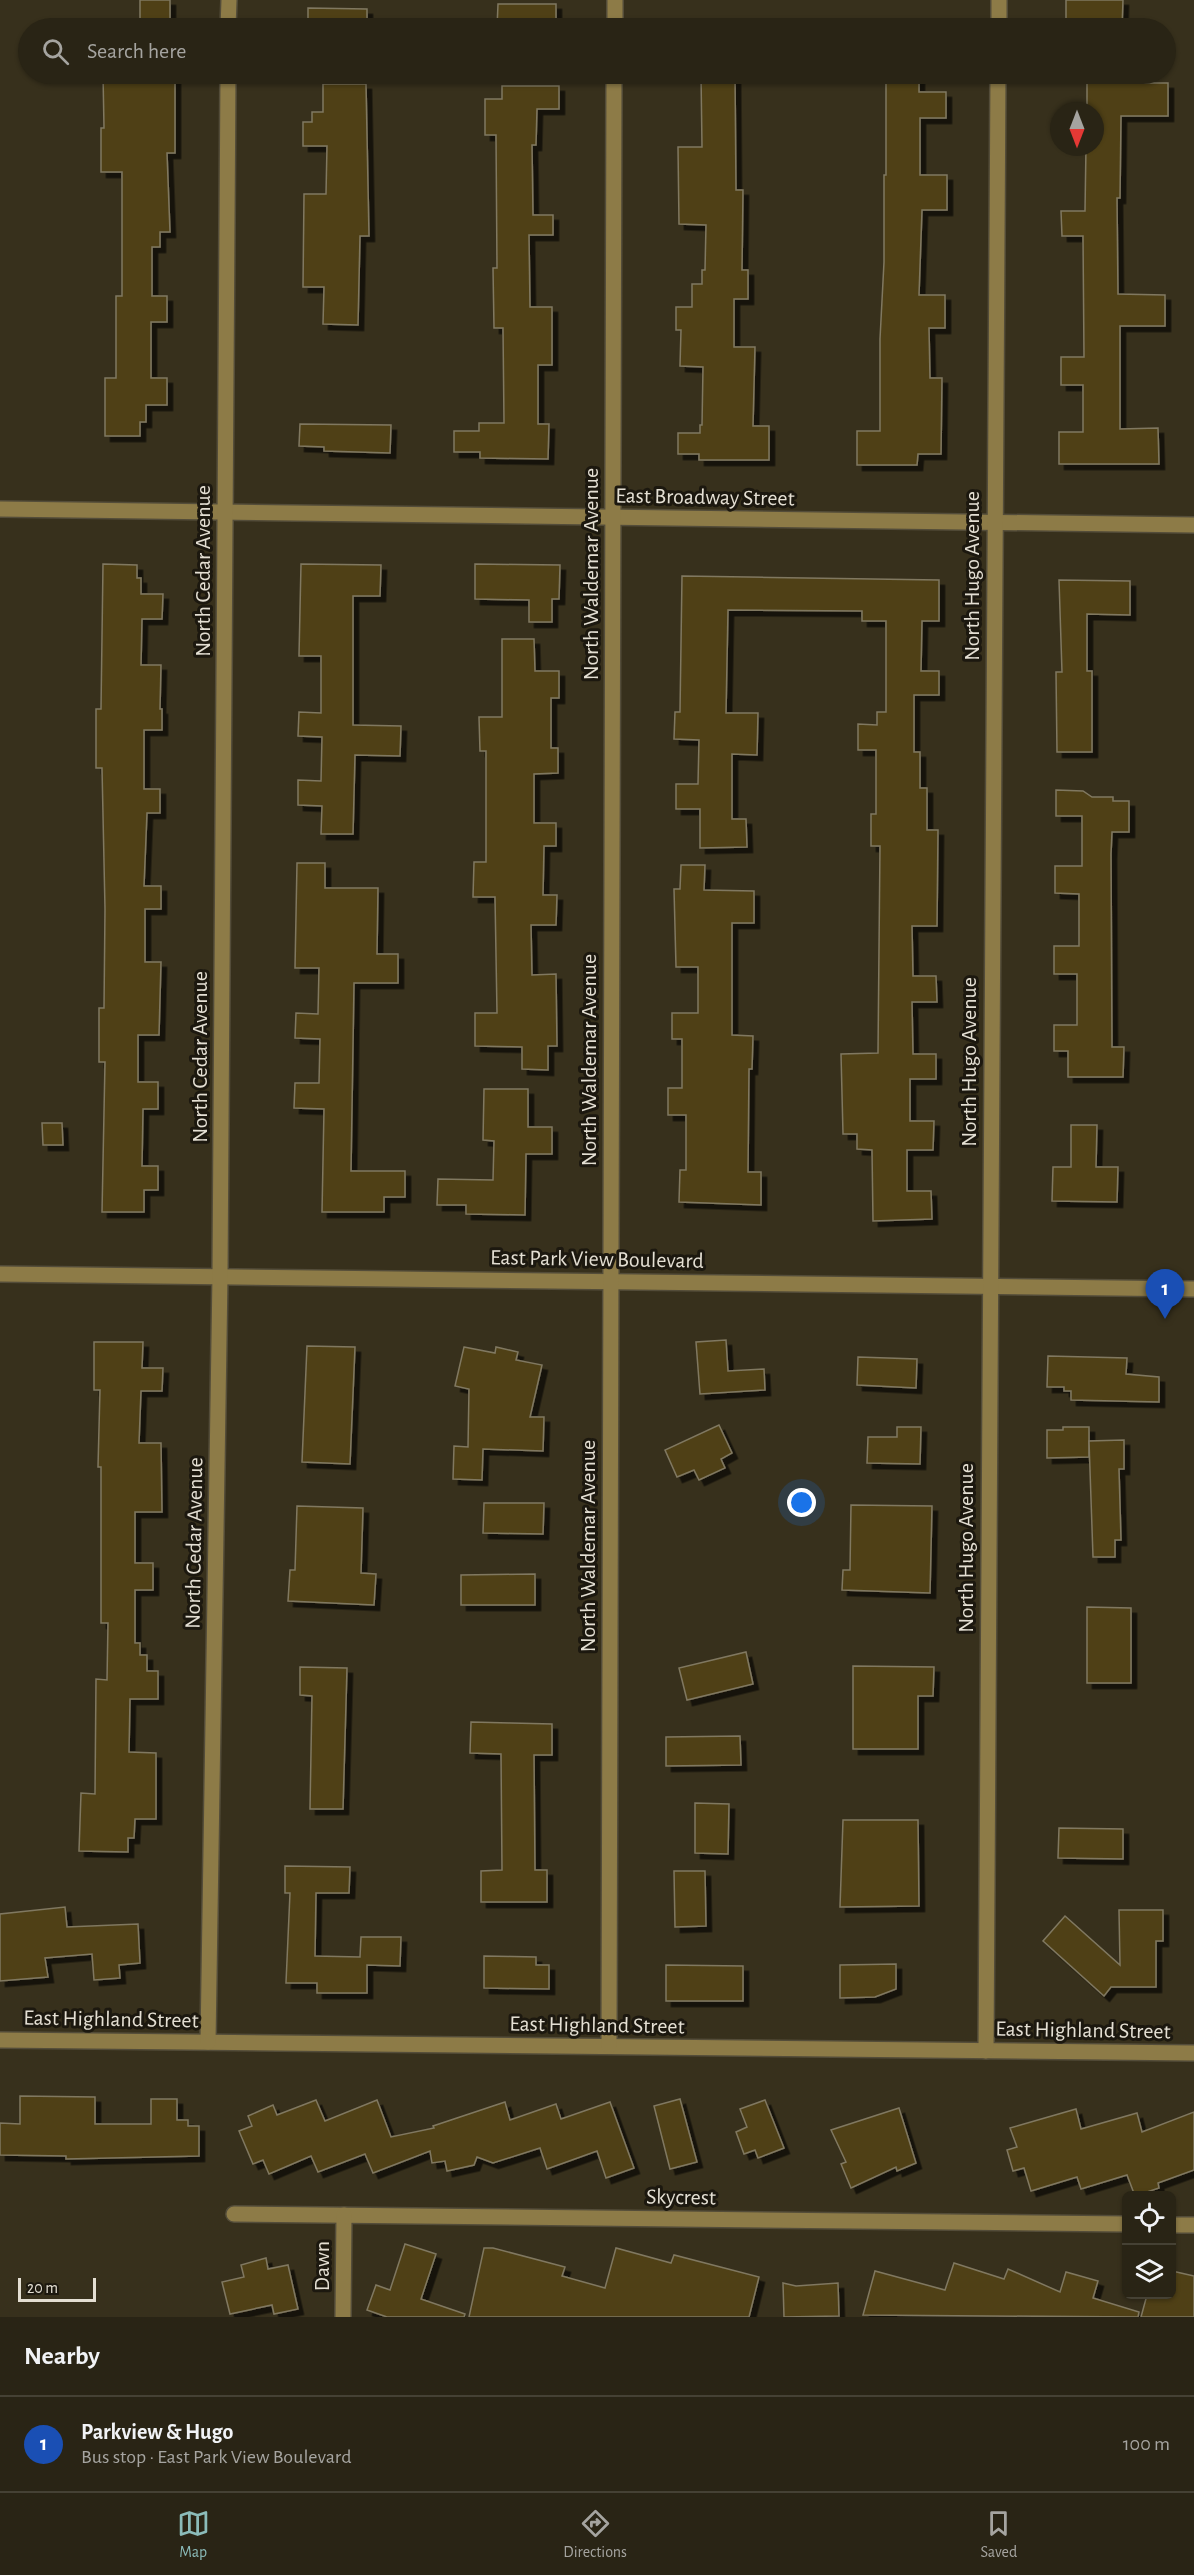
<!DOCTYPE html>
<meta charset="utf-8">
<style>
:root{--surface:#292415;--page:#353022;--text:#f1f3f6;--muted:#a5a4a0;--line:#454134;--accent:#8bbbb9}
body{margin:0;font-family:"Alegreya Sans",sans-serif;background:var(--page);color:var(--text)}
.controls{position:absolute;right:18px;bottom:18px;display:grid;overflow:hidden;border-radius:9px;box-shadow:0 2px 4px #0004}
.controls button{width:54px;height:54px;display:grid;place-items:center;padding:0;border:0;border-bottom:2px solid var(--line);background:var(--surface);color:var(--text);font:30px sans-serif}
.compass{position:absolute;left:1050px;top:102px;width:54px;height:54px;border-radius:50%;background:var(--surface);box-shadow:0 2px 4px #0004;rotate:180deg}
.scale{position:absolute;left:18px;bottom:15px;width:78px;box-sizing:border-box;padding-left:6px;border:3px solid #e4dfd3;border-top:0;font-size:16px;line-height:21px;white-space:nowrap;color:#e4dfd3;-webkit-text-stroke:4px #1c180f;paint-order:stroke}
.you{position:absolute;left:802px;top:1503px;width:21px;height:21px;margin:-15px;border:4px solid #fff;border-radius:50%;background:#1a73e8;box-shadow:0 0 0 9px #1a73e833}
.badge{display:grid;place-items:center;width:39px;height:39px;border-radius:50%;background:var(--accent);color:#fff;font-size:20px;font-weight:700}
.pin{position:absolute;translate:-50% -50px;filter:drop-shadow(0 2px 3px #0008)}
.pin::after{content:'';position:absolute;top:32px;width:21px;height:18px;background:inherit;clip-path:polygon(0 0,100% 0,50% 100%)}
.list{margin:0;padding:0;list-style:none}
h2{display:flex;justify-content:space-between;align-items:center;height:78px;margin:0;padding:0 24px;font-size:26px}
h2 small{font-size:20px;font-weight:400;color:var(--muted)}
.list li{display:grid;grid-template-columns:39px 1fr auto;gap:18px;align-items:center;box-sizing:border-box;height:96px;padding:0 24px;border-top:2px solid var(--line)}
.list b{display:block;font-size:22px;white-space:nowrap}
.list p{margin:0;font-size:20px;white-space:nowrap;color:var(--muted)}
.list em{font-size:20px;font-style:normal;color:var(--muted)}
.icon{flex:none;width:33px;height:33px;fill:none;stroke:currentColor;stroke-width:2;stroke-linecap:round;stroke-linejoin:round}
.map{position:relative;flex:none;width:1194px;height:2317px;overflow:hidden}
.search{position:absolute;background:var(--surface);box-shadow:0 2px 4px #0004;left:18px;right:18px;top:18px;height:66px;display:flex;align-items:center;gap:15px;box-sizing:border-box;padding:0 21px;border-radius:33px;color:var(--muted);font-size:22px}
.sheet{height:174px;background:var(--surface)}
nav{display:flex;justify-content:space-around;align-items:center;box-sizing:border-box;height:84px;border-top:2px solid var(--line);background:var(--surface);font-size:16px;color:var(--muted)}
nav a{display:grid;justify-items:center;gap:3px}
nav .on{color:var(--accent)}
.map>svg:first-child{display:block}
</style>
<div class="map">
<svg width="1194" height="2317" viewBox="0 0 1194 2317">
<defs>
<filter id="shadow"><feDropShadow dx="5.5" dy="5.5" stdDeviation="0" flood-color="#0009"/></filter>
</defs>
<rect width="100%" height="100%" fill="#37301c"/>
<g fill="#4f4116" stroke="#807861" stroke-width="1.5" filter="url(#shadow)">
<path d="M 140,0 L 170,0 L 170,27 L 140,28 Z"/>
<path d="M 1066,0 L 1123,0 L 1122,28 L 1089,28 L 1089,22 L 1066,22 Z"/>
<path d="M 498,4 L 556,4 L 556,25 L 497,28 Z"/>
<path d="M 308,8 L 367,9 L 367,28 L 308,28 Z"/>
<path d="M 103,74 L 166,74 L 166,78 L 175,77 L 175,153 L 167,153 L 170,232 L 160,232 L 160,247 L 152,247 L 152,296 L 167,296 L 167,322 L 151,322 L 151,378 L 167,378 L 167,405 L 146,405 L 146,422 L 140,422 L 140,436 L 105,436 L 105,378 L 116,378 L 116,296 L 122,296 L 122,172 L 101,172 L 101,128 L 104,128 Z"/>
<path d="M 701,74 L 735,74 L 736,190 L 743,190 L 742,270 L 748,270 L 748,299 L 734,299 L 734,347 L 755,347 L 753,426 L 769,426 L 769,460 L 699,460 L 699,454 L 678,454 L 678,433 L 700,433 L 700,425 L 702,425 L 703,367 L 680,366 L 681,330 L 676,330 L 676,307 L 692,307 L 692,284 L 702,284 L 702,270 L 705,270 L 706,225 L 679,224 L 678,147 L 702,147 Z"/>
<path d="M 886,74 L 919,74 L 919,92 L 946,92 L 946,118 L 920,118 L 920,175 L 947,175 L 947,210 L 922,210 L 919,295 L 945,295 L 945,328 L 929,328 L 930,378 L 942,378 L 941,454 L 918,454 L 917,465 L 857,465 L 857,431 L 880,431 L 880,339 L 884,262 L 884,175 L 886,175 Z"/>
<path d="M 1087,83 L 1168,83 L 1168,116 L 1121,116 L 1120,198 L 1117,198 L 1118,294 L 1165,295 L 1165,326 L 1120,326 L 1120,429 L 1158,428 L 1159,464 L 1059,464 L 1059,432 L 1083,432 L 1083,385 L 1061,385 L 1061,357 L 1084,357 L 1083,236 L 1062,236 L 1061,211 L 1085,211 L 1086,147 L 1095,147 L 1095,111 L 1087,111 Z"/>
<path d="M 323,84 L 366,84 L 369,236 L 360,236 L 358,325 L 323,324 L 324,287 L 303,287 L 304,194 L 326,194 L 327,146 L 303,146 L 303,122 L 312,122 L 312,112 L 323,112 Z"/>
<path d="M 502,86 L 559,86 L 559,109 L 537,109 L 536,145 L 532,145 L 533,215 L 553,215 L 553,235 L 529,235 L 530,307 L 552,307 L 552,365 L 538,365 L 538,424 L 549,424 L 548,459 L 480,458 L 480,452 L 454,452 L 454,431 L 479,431 L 479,423 L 504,423 L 503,328 L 494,328 L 493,268 L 497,268 L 496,135 L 485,135 L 485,99 L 502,99 Z"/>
<path d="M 300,424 L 391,425 L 390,453 L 324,451 L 324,447 L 299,446 Z"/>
<path d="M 103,564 L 137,565 L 137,578 L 141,578 L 141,594 L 163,594 L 162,619 L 142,619 L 141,665 L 161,665 L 160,709 L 162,709 L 162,730 L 144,730 L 144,789 L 160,789 L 160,813 L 147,813 L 144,886 L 161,886 L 161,909 L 145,909 L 145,962 L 161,962 L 159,1035 L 138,1035 L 138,1082 L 158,1082 L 158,1109 L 143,1109 L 142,1166 L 158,1166 L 158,1190 L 144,1190 L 144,1212 L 102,1212 L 105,1062 L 99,1062 L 99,1008 L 104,1008 L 105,909 L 102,768 L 96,768 L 96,709 L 101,709 Z"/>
<path d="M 301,564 L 381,565 L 380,596 L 353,596 L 353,725 L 401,726 L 400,756 L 355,755 L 353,834 L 321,834 L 322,806 L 298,805 L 298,780 L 321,781 L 322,737 L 298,736 L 299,712 L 321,713 L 321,656 L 299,656 Z"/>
<path d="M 475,564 L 560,565 L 559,599 L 552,599 L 552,622 L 529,622 L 529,600 L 475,599 Z"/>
<path d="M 682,576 L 939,580 L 939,621 L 922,621 L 921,671 L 939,671 L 939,695 L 914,695 L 914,752 L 920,752 L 920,788 L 927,788 L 927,830 L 938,830 L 937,926 L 912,926 L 913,976 L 936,976 L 937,1002 L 912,1002 L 913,1054 L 936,1054 L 936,1079 L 910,1079 L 910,1121 L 934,1121 L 933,1150 L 907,1150 L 907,1191 L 931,1191 L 932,1219 L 873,1221 L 872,1150 L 857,1149 L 857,1134 L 843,1134 L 841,1054 L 878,1053 L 880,846 L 871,846 L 871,814 L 876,814 L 876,750 L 858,750 L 858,724 L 877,725 L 877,712 L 886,712 L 886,621 L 862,621 L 862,611 L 728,610 L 726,713 L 758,713 L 757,755 L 732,754 L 732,819 L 746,819 L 747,847 L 700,848 L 700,809 L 676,809 L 676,784 L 698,784 L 699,740 L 674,739 L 675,712 L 680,712 Z"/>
<path d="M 1059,580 L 1130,581 L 1130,615 L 1087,614 L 1087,671 L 1092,671 L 1092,752 L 1057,752 L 1056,672 L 1062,672 Z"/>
<path d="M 502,639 L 534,639 L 535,671 L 559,671 L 559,698 L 551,698 L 551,748 L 558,748 L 558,773 L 534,774 L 534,823 L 556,823 L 556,846 L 544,846 L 543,895 L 557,895 L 556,925 L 531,925 L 532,975 L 556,974 L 557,1046 L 548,1046 L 548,1070 L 522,1069 L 522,1047 L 475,1046 L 475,1013 L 497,1013 L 495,897 L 473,897 L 474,862 L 486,862 L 486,751 L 480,751 L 479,717 L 502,717 Z"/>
<path d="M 1056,790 L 1083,791 L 1092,797 L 1113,797 L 1113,801 L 1129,801 L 1129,832 L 1112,832 L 1111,854 L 1112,1047 L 1124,1047 L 1123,1077 L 1068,1077 L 1068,1051 L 1054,1051 L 1054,1025 L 1077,1025 L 1077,974 L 1054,974 L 1054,946 L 1079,946 L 1079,894 L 1055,893 L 1055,866 L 1082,866 L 1082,816 L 1056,816 Z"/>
<path d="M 297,863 L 325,863 L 325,888 L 378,888 L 377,954 L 398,954 L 398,983 L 354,983 L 351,1171 L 405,1171 L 405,1197 L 384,1197 L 384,1212 L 322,1212 L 324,1109 L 294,1108 L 295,1083 L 319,1083 L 320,1039 L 295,1038 L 296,1013 L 318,1014 L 319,968 L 295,968 Z"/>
<path d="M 681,865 L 705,865 L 704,890 L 754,891 L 754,923 L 732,923 L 732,1035 L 753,1036 L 752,1069 L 749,1069 L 748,1172 L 761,1172 L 761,1205 L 679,1202 L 680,1170 L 686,1170 L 686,1115 L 668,1115 L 668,1088 L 682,1088 L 682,1039 L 672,1039 L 672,1013 L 698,1013 L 698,967 L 676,967 L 674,889 L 680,889 Z"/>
<path d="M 484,1089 L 528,1089 L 528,1127 L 552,1127 L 552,1154 L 526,1154 L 525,1215 L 466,1214 L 466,1205 L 437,1205 L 438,1179 L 493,1180 L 494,1141 L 483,1140 Z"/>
<path d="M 42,1123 L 62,1123 L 63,1145 L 43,1145 Z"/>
<path d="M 1071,1125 L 1097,1125 L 1096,1167 L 1118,1167 L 1117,1202 L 1052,1201 L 1053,1167 L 1071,1167 Z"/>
<path d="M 726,1340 L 728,1371 L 764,1369 L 765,1390 L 700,1394 L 696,1342 Z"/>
<path d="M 94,1342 L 143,1342 L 142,1368 L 163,1368 L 162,1391 L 141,1391 L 139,1443 L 161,1443 L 162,1512 L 135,1512 L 135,1563 L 153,1563 L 153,1590 L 135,1590 L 135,1643 L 140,1643 L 140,1655 L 147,1655 L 147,1671 L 158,1671 L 158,1699 L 130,1699 L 129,1752 L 156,1753 L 156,1819 L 135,1819 L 134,1838 L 128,1838 L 128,1852 L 79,1851 L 81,1793 L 95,1794 L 96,1679 L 107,1680 L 108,1623 L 101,1623 L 101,1467 L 98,1467 L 100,1390 L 94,1390 Z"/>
<path d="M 307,1346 L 355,1347 L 350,1464 L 302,1462 Z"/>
<path d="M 464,1347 L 495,1353 L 496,1347 L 518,1352 L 516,1360 L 542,1365 L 530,1417 L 544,1417 L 543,1451 L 483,1449 L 482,1480 L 453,1479 L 454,1446 L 468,1447 L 469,1389 L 455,1386 Z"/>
<path d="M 1048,1356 L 1127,1358 L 1126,1374 L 1159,1377 L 1159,1402 L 1071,1400 L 1071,1391 L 1064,1391 L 1064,1387 L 1047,1387 Z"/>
<path d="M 858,1357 L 917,1359 L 916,1388 L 857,1385 Z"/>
<path d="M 719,1425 L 732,1453 L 721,1459 L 725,1468 L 699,1480 L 694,1470 L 677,1477 L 665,1450 Z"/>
<path d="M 897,1427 L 921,1427 L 920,1464 L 867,1463 L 868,1437 L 897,1437 Z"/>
<path d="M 1063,1427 L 1089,1427 L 1089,1457 L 1047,1458 L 1047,1430 L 1063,1430 Z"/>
<path d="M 1124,1440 L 1124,1469 L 1119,1469 L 1121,1540 L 1115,1540 L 1115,1557 L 1093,1557 L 1089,1441 Z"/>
<path d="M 484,1503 L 544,1503 L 543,1534 L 483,1533 Z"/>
<path d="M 851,1505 L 932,1506 L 930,1593 L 842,1590 L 843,1570 L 850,1570 Z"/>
<path d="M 297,1506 L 363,1508 L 361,1573 L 376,1574 L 374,1605 L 288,1601 L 290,1570 L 295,1570 Z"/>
<path d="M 535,1574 L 535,1605 L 461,1605 L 461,1575 Z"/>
<path d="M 1087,1607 L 1131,1608 L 1131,1683 L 1087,1683 Z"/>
<path d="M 746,1652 L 753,1684 L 687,1700 L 679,1668 Z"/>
<path d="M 853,1666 L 934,1667 L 933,1696 L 918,1696 L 918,1749 L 853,1749 Z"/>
<path d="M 300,1667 L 347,1668 L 343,1809 L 310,1809 L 312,1696 L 300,1695 Z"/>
<path d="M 471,1722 L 552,1724 L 552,1755 L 534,1755 L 535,1870 L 547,1870 L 547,1902 L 481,1902 L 481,1871 L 502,1870 L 501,1754 L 470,1753 Z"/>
<path d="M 740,1736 L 741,1765 L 666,1766 L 666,1737 Z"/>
<path d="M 695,1803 L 729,1804 L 728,1854 L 695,1853 Z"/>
<path d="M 843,1820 L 918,1820 L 919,1906 L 840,1907 Z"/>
<path d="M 1059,1828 L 1123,1829 L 1123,1859 L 1058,1858 Z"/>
<path d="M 285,1866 L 350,1867 L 349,1893 L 316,1893 L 315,1956 L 360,1957 L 361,1937 L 401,1937 L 400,1966 L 367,1965 L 367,1993 L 317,1993 L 317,1983 L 286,1983 L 290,1893 L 285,1893 Z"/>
<path d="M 674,1871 L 705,1871 L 706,1926 L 675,1927 Z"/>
<path d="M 65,1907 L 67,1927 L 138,1924 L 140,1963 L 119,1965 L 120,1978 L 94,1980 L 92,1954 L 45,1958 L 48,1977 L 0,1981 L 0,1914 Z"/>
<path d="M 1119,1910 L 1163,1910 L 1163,1941 L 1156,1941 L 1156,1987 L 1111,1987 L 1104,1996 L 1043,1941 L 1065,1916 L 1120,1965 Z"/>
<path d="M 484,1956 L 536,1957 L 536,1965 L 549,1965 L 549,1989 L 484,1988 Z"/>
<path d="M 896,1964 L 896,1989 L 875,1997 L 840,1998 L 840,1965 Z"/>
<path d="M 666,1965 L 743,1966 L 743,2001 L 666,2001 Z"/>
<path d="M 20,2096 L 95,2097 L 95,2124 L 151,2124 L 151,2099 L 177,2099 L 177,2120 L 188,2120 L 188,2126 L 199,2126 L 199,2156 L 66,2159 L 66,2156 L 0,2155 L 0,2123 L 20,2124 Z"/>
<path d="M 680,2099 L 697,2162 L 670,2169 L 654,2106 Z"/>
<path d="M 316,2100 L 325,2121 L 377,2100 L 391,2137 L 434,2128 L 433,2126 L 505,2102 L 510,2120 L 556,2104 L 561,2119 L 610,2102 L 634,2168 L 606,2178 L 597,2151 L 547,2169 L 540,2148 L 493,2163 L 477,2157 L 474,2165 L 447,2171 L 445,2161 L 432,2163 L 430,2151 L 373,2173 L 365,2154 L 318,2172 L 311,2156 L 269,2174 L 263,2160 L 253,2164 L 239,2131 L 252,2126 L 248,2116 L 273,2105 L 277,2115 Z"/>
<path d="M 765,2100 L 784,2148 L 758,2158 L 755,2150 L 744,2154 L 736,2132 L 747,2127 L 740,2109 Z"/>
<path d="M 899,2108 L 916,2163 L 897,2171 L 896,2167 L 851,2188 L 841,2164 L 846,2162 L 831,2130 Z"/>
<path d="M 1076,2109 L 1081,2129 L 1137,2113 L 1142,2132 L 1194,2112 L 1194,2170 L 1158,2183 L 1159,2188 L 1135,2196 L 1127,2175 L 1081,2189 L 1077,2177 L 1031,2191 L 1024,2168 L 1013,2171 L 1007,2150 L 1017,2147 L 1010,2128 Z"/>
<path d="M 405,2244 L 436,2254 L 421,2299 L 465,2314 L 464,2317 L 387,2317 L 367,2310 L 376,2285 L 390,2290 Z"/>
<path d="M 484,2248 L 493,2248 L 565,2267 L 562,2276 L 605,2288 L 616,2248 L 671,2263 L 674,2255 L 759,2277 L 749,2317 L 469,2317 Z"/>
<path d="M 266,2258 L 268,2269 L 288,2265 L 298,2309 L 274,2314 L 272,2305 L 230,2314 L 222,2282 L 244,2277 L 241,2265 Z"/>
<path d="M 954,2263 L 1004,2279 L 1008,2269 L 1060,2292 L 1066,2272 L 1098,2281 L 1093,2298 L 1139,2312 L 1138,2317 L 863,2315 L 875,2271 L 945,2290 Z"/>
<path d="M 1172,2271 L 1194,2276 L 1194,2317 L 1141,2317 L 1147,2295 L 1172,2295 Z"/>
<path d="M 783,2283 L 796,2286 L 838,2283 L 839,2316 L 784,2317 Z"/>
</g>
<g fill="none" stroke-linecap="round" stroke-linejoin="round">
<g stroke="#534c39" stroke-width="18">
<g id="minor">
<path d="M 228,28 L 229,0"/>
<path d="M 615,28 L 615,0"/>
<path d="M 999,28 L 999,0"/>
<path d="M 0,509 L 1194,525"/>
<path d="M 0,1274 L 1194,1289"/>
<path d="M 0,2040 L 1194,2053"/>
<path d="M 208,2042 L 220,1276 L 228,74"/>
<path d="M 609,2046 L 614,74"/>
<path d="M 986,2051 L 998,74"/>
<path d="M 234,2214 L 1126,2224"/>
<path d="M 1172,2225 L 1194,2225"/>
<path d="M 343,2317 L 344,2215"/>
</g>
</g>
<use href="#minor" stroke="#8d7b47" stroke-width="15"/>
</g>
<g text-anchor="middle" stroke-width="6" stroke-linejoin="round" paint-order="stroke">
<g font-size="22" fill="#e4dfd3" stroke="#1c180f">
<text transform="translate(705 496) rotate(1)" y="8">East Broadway Street</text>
<text transform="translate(202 571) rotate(-90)" y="8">North Cedar Avenue</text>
<text transform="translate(590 574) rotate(-90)" y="8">North Waldemar Avenue</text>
<text transform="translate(971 576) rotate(-90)" y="8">North Hugo Avenue</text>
<text transform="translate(199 1057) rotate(-90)" y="8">North Cedar Avenue</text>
<text transform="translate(588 1060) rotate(-90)" y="8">North Waldemar Avenue</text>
<text transform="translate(968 1062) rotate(-90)" y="8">North Hugo Avenue</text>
<text transform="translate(597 1258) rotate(1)" y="8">East Park View Boulevard</text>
<text transform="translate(193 1543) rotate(-89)" y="8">North Cedar Avenue</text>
<text transform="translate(587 1546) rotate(-90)" y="8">North Waldemar Avenue</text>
<text transform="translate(965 1548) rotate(-90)" y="8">North Hugo Avenue</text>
<text transform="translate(111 2018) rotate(1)" y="8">East Highland Street</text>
<text transform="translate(597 2024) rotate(1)" y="8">East Highland Street</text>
<text transform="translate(1083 2029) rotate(1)" y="8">East Highland Street</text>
<text transform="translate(681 2196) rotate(1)" y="8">Skycrest</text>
<text transform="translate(321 2266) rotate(-90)" y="8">Dawn</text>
</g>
</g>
</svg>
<div class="controls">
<button><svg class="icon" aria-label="locate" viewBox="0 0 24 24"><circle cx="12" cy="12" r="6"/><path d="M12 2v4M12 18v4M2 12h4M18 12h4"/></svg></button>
<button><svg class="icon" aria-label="layers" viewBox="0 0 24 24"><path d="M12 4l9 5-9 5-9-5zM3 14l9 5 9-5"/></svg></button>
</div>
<svg class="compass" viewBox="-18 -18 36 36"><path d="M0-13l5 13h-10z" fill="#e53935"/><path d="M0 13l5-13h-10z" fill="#a5a4a0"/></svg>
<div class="scale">20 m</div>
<div class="you"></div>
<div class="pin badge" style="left:1165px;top:1319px;background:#1a4fb4">1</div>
<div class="search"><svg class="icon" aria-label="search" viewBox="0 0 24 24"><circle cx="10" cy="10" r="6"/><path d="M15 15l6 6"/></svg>Search here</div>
</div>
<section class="sheet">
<h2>Nearby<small></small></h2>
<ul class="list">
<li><span class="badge" style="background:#1a4fb4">1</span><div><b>Parkview &amp; Hugo</b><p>Bus stop · East Park View Boulevard</p></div><em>100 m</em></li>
</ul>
</section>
<nav>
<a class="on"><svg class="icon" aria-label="map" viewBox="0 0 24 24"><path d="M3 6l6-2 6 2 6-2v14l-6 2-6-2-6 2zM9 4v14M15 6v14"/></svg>Map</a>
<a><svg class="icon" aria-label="directions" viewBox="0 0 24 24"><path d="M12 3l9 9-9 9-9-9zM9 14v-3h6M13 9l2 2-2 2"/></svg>Directions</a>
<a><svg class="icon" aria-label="saved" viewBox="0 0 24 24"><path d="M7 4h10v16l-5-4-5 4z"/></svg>Saved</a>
</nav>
